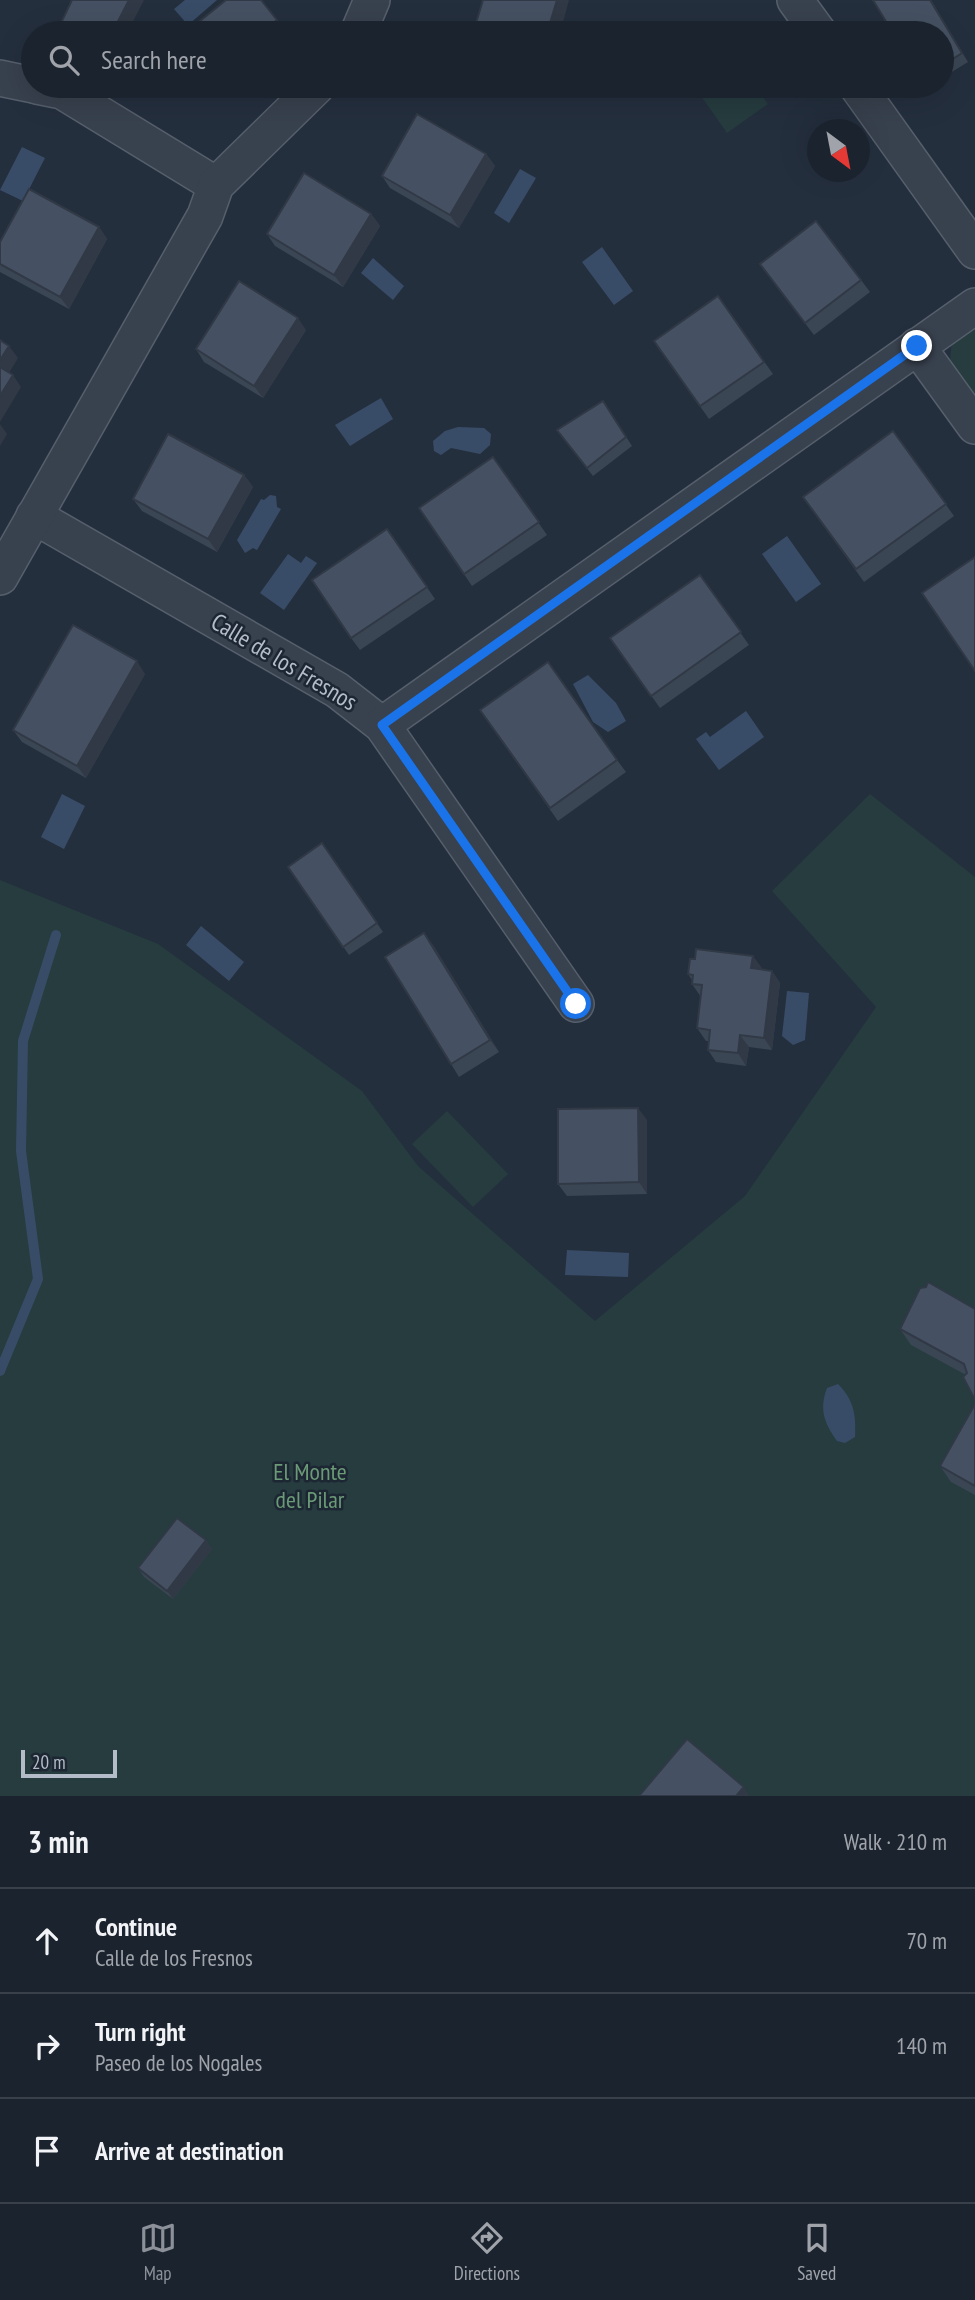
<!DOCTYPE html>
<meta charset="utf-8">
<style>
:root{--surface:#1b232e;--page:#282f3a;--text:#f1f3f6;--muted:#a0a4aa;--line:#39404a;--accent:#8c9099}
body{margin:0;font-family:"PT Sans Narrow",sans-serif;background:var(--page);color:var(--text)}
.compass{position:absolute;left:807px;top:119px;width:63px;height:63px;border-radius:50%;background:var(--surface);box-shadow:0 7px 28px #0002;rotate:148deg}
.scale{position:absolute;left:21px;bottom:18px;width:96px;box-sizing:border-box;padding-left:7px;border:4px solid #b4bcc9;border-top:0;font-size:19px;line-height:24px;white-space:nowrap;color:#b4bcc9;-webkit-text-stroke:5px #1d2633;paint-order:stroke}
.stop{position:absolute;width:21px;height:21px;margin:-16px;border:5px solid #1a73e8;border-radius:50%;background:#fff}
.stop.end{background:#1a73e8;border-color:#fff;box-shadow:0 2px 7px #0008}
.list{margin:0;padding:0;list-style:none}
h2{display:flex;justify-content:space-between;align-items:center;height:91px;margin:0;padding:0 28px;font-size:30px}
h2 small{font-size:23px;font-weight:400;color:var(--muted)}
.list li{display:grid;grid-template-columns:46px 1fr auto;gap:21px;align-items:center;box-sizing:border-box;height:105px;padding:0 28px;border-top:2px solid var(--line)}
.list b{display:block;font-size:26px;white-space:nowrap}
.list p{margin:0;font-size:23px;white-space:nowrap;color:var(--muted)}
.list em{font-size:23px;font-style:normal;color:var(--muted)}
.icon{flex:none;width:38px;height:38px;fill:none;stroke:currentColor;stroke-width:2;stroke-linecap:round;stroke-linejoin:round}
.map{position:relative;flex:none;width:975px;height:1796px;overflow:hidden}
.search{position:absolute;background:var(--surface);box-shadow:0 7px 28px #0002;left:21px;right:21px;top:21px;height:77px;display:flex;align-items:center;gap:18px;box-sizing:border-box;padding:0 24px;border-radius:38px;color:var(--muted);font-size:26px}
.sheet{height:406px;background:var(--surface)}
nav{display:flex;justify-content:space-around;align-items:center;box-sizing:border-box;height:98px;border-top:2px solid var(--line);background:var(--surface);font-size:19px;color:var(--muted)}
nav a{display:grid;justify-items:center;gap:4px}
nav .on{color:var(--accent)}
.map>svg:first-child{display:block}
</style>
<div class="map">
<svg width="975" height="1796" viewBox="0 0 975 1796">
<rect width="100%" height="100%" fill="#242f3e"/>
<g fill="#263c3f">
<path d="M 694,86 L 755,86 L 768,104 L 727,133 Z"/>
<path d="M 975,322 L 975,396 L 950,361 L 952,338 Z"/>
<path d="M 870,794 L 975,877 L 975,1796 L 0,1796 L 0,880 L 158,944 L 362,1091 L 418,1166 L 595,1321 L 745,1196 L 876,1007 L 772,891 Z"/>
<path d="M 447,1111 L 508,1174 L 473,1207 L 412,1144 Z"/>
</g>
<g fill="#394c67">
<path d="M 185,0 L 217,0 L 188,25 L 174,9 Z"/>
<path d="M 22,147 L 45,158 L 23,201 L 0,190 Z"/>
<path d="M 520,169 L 536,178 L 509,223 L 494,213 Z"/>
<path d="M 602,247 L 633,291 L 614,305 L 582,262 Z"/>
<path d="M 373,258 L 404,286 L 393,300 L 361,273 Z"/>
<path d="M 381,398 L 393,419 L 350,446 L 335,425 Z"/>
<path d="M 458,427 L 484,428 L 491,434 L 490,445 L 480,454 L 451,448 L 441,455 L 434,451 L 433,441 L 445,431 Z"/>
<path d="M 270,495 L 276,496 L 277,507 L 281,509 L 257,550 L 253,548 L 245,553 L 237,540 L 261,499 L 264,500 Z"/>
<path d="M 787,536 L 821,584 L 796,602 L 762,554 Z"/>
<path d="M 288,554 L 301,563 L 306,556 L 317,563 L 284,610 L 260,593 Z"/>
<path d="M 588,675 L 616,703 L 626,721 L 608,732 L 593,722 L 573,684 Z"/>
<path d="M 746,711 L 764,737 L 719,770 L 696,739 L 706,732 L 710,737 Z"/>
<path d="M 62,794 L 85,806 L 64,849 L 41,837 Z"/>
<path d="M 201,926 L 244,962 L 229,981 L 186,945 Z"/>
<path d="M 787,991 L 809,993 L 805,1040 L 793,1045 L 782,1036 Z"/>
<path d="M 567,1250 L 629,1253 L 628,1277 L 565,1275 Z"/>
<path d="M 838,1384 C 854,1400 856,1415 855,1437 L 845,1443 L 837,1441 C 824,1423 819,1409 827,1388 Z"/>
</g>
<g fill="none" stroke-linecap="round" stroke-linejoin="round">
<path stroke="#394c67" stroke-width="10" d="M 0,1371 L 38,1279 L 21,1151 L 23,1041 L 56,935"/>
<g stroke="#565f6c" stroke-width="38">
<g id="street">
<path d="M 795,0 L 819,33"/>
<path d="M 358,33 L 372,0"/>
<path d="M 0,78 L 33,85"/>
<path d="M 37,86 L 62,91 L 216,185"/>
<path d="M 857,86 L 975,251"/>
<path d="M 917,346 L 975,426"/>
<path d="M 34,516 L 337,690 L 382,725 L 576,1004"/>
<path d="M 0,577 L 205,216 L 216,185 L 317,86"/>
<path d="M 382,725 L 975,306"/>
</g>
</g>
<use href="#street" stroke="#38414e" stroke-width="35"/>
</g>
<g fill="#3b4654">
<path d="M 931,0 L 968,62 L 942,78 L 942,33 Z"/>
<path d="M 277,20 L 283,28 L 277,33 L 185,33 Z"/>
<path d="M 60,25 L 127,33 L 66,33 Z"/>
<path d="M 486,154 L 495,166 L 459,228 L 390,188 L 382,176 Z"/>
<path d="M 371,214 L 380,226 L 343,287 L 275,246 L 267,234 Z"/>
<path d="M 99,227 L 107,239 L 69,309 L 0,272 L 0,242 Z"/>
<path d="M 760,264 L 861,280 L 870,292 L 814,335 Z"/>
<path d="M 718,296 L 773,374 L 709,419 L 654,341 Z"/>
<path d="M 306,330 L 263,398 L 204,362 L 196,349 Z"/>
<path d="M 609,410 L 632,446 L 593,476 L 557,430 Z"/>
<path d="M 893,431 L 954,516 L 864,582 L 803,497 Z"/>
<path d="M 493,457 L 547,535 L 472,586 L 419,508 Z"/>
<path d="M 244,475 L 253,487 L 217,552 L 142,511 L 133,499 Z"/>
<path d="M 387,529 L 435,599 L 360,650 L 351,638 Z"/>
<path d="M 700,575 L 749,645 L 660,708 L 610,638 Z"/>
<path d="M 145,674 L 86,778 L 22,742 L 13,730 Z"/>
<path d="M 480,710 L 617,760 L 626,772 L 558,821 Z"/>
<path d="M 322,843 L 383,932 L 349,955 L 288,867 Z"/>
<path d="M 433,945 L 499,1052 L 459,1077 L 451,1064 Z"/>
<path d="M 762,968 L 761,970 L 772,971 L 780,983 L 772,1050 L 749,1047 L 746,1066 L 716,1062 L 708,1050 L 709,1041 L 706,1041 L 697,1028 L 701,997 L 692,984 L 692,980 L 688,974 Z"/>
<path d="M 647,1120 L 647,1194 L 567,1196 L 558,1184 Z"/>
<path d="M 975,1309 L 975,1400 L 966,1375 L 911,1345 L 900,1329 Z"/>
<path d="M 975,1404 L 975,1495 L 951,1482 L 940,1466 Z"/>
<path d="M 206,1540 L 212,1549 L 173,1599 L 144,1577 L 138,1568 Z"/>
</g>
<g fill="#303945">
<path d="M 129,0 L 144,0 L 127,33 L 112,33 Z"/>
<path d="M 557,0 L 569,0 L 560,33 L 547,33 Z"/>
<path d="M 930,0 L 931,0 L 968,62 L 962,53 Z"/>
<path d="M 486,154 L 495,166 L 459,228 L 450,215 Z"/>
<path d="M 371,214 L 380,226 L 343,287 L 334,275 Z"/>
<path d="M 99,227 L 107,239 L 69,309 L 60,297 Z"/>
<path d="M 298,318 L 306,330 L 263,398 L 254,386 Z"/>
<path d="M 9,346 L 18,358 L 6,378 L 0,370 L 0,360 Z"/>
<path d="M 13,375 L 21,387 L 0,422 L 0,396 Z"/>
<path d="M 0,424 L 7,434 L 0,446 Z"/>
<path d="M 244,475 L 253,487 L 217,552 L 208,539 Z"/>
<path d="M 137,661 L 145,674 L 86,778 L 77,766 Z"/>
<path d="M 424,933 L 433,945 L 499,1052 L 490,1040 Z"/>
<path d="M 753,956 L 762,968 L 760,981 L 751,968 Z"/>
<path d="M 772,971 L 780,983 L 772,1050 L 764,1038 Z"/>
<path d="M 740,1035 L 749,1047 L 746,1066 L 738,1053 Z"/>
<path d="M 638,1108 L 647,1120 L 647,1194 L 639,1182 Z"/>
<path d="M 206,1540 L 212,1549 L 173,1599 L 167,1591 Z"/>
<path d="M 744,1787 L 750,1796 L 736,1796 Z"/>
</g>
<g fill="#455162" stroke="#303945" stroke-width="2">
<path d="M 72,0 L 129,0 L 112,33 L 76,33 L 60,25 Z"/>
<path d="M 226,0 L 261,0 L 277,20 L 260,33 L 185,33 Z"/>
<path d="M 483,0 L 557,0 L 547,33 L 473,33 Z"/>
<path d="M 873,0 L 930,0 L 962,53 L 942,66 L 942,33 L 893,33 Z"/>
<path d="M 417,114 L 486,154 L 450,215 L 382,176 Z"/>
<path d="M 304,173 L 371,214 L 334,275 L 267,234 Z"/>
<path d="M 29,189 L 99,227 L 60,297 L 0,264 L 0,242 Z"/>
<path d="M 816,221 L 861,280 L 805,323 L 760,264 Z"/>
<path d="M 239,281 L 298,318 L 254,386 L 196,349 Z"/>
<path d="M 718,296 L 764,362 L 700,406 L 654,341 Z"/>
<path d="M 0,340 L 9,346 L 0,360 Z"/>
<path d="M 0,367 L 13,375 L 0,396 Z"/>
<path d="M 603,401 L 626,437 L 587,468 L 557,430 Z"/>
<path d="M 893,431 L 946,504 L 856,569 L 803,497 Z"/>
<path d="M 168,434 L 244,475 L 208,539 L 133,499 Z"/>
<path d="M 493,457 L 539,522 L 464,574 L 419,508 Z"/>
<path d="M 387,529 L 427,587 L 351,638 L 312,580 Z"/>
<path d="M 975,557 L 975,671 L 922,593 Z"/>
<path d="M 700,575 L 741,632 L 651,696 L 610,638 Z"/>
<path d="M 73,625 L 137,661 L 77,766 L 13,730 Z"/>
<path d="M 548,662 L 617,760 L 550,808 L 480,710 Z"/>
<path d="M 322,843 L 377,923 L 343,947 L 288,867 Z"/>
<path d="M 424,933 L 490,1040 L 451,1064 L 385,957 Z"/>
<path d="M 696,949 L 753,956 L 751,968 L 772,971 L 764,1038 L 740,1035 L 738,1053 L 708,1050 L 710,1030 L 697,1028 L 702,985 L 692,984 L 693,975 L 688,974 L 690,959 L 695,959 Z"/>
<path d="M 638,1108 L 639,1182 L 558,1184 L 558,1109 Z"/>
<path d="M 928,1282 L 975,1309 L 975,1400 L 963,1377 L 967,1373 L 964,1364 L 900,1329 L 920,1288 L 926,1287 Z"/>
<path d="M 975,1404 L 975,1486 L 940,1466 Z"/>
<path d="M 177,1518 L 206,1540 L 167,1591 L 138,1568 Z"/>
<path d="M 687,1739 L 744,1787 L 736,1796 L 639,1796 Z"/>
</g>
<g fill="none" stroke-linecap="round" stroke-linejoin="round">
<path stroke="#1a73e8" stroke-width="9" d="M 576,1004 L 382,725 L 917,346"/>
</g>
<g text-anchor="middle" stroke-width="5" stroke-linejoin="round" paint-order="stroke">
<g font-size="24" fill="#b4bcc9" stroke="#1d2633">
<text transform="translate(284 662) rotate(31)" y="8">Calle de los Fresnos</text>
</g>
<g font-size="24" fill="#6b9a76" stroke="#1d2633">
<text x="310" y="1480">El Monte<tspan x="310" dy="28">del Pilar</tspan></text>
</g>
</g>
</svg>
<svg class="compass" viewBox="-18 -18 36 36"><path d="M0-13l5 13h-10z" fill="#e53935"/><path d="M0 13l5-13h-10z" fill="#a0a4aa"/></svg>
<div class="scale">20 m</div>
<div class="stop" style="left:576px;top:1004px"></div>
<div class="stop end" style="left:917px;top:346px"></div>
<div class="search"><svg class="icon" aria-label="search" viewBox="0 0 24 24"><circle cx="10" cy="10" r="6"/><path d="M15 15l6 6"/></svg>Search here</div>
</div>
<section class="sheet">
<h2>3 min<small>Walk · 210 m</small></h2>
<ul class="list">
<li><svg class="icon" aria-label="ahead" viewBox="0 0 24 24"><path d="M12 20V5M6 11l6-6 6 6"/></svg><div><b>Continue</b><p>Calle de los Fresnos</p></div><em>70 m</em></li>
<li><svg class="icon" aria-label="right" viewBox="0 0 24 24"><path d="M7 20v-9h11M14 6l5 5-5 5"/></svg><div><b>Turn right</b><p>Paseo de los Nogales</p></div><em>140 m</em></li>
<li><svg class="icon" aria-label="arrive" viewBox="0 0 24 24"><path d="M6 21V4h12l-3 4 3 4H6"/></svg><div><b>Arrive at destination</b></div></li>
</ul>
</section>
<nav>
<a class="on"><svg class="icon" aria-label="map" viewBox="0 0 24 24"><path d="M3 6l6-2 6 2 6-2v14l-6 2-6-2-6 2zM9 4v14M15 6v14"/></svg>Map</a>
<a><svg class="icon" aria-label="directions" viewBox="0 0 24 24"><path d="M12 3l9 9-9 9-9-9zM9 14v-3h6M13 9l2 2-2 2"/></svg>Directions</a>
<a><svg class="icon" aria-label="saved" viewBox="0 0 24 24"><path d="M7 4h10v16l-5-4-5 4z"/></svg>Saved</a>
</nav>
